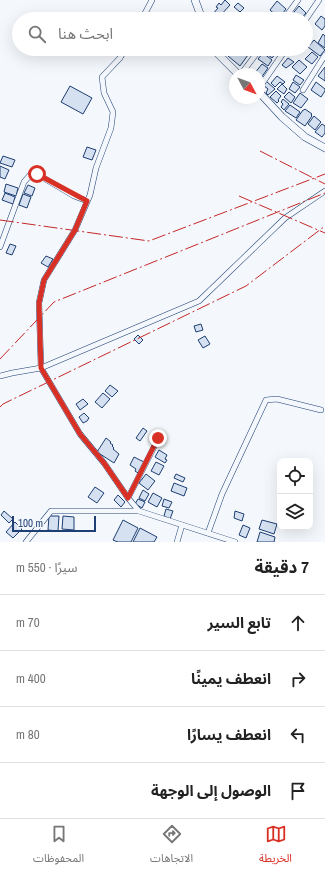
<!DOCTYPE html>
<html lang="ar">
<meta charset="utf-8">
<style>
:root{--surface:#fff;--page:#f2f2f2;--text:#222;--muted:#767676;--line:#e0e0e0;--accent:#d93025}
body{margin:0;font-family:"Archivo Narrow","Noto Sans Arabic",sans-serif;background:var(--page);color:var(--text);direction:rtl}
.controls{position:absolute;right:12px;bottom:12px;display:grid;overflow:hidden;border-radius:8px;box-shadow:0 4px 16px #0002}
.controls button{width:36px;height:36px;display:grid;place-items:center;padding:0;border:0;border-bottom:1px solid var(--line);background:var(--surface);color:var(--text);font:20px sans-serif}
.compass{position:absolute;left:229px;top:68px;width:36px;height:36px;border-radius:50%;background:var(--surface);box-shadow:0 4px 16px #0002;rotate:131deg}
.scale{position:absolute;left:12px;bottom:10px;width:84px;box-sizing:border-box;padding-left:4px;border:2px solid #1d3f73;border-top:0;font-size:11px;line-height:14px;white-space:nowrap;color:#1d3f73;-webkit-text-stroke:3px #f4f7fb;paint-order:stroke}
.stop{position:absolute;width:12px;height:12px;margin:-9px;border:3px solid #d93025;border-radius:50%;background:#fff}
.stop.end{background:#d93025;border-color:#fff;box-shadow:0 1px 4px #0008}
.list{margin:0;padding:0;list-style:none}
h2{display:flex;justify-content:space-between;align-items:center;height:52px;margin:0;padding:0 16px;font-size:17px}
h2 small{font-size:13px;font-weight:400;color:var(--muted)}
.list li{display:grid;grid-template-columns:26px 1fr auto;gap:12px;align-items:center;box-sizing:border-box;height:56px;padding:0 16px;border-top:1px solid var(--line)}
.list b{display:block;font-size:15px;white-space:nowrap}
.list em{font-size:13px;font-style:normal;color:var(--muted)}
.icon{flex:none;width:22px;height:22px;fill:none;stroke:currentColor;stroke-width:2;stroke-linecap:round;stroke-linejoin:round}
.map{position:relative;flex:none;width:325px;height:542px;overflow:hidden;direction:ltr}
.search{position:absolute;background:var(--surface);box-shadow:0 4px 16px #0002;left:12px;right:12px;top:12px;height:44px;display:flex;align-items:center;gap:10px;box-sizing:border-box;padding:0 14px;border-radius:22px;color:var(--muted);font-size:15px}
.sheet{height:276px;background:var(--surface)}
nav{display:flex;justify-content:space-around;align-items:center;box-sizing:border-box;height:56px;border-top:1px solid var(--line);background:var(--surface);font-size:11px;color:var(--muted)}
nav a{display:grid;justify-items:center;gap:2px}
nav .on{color:var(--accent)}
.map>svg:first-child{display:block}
</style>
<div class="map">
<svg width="325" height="542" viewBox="0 0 325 542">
<rect width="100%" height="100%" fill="#f4f7fb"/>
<g fill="#d5e0f0" stroke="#1d3f73">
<path d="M 225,0 L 230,5 L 219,17 L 216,15 L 215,17 L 212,15 L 218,8 L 216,7 L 219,3 L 221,5 Z"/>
<path d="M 277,1 L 286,9 L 279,18 L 270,10 Z"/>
<path d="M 238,3 L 244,8 L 240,12 L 234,7 Z"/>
<path d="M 299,6 L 306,13 L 301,19 L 293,19 L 290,17 Z"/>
<path d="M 321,16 L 325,19 L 325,26 L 322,30 L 315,24 Z"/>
<path d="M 323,34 L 325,36 L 325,48 L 318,43 Z"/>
<path d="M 314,40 L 325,50 L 320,56 L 308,47 Z"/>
<path d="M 233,49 L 241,49 L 248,55 L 240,66 L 228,56 Z"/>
<path d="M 263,49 L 278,49 L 279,50 L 272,58 L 262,50 Z"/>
<path d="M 312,52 L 318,57 L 312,64 L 305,59 Z"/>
<path d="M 263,53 L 272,60 L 268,66 L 258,59 Z"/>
<path d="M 288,58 L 294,62 L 286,68 L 282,65 Z"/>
<path d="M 299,60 L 307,67 L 300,74 L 292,67 Z"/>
<path d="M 262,64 L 268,68 L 259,81 L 259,74 L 254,74 Z"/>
<path d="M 325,67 L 325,81 L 318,76 Z"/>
<path d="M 296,75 L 304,80 L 300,85 L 293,80 Z"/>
<path d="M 277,76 L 285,82 L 283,84 L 280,82 L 275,87 L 271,83 Z"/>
<path d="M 266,81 L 275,89 L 268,95 L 266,93 L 268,89 L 263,85 Z"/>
<path d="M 293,82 L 300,87 L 295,93 L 289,89 Z"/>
<path d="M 316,82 L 325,89 L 325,91 L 321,97 L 311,90 Z"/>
<path d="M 282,84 L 287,89 L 284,94 L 277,89 Z"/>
<path d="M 70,86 L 92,98 L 83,114 L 61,102 Z"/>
<path d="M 276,91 L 281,96 L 278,100 L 279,101 L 277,103 L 270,97 Z"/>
<path d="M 289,92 L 295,97 L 291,103 L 284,97 Z"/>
<path d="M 300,93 L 308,99 L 301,108 L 293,103 Z"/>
<path d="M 283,99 L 289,104 L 284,110 L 281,107 L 283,104 L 281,102 Z"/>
<path d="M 290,105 L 300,112 L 296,118 L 285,111 Z"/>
<path d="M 305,109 L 312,114 L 311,115 L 312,116 L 305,126 L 296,120 L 303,110 L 304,110 Z"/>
<path d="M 314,116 L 321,122 L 315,130 L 308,124 Z"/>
<path d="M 322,124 L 325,126 L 325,133 L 322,137 L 315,132 Z"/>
<path d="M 87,147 L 96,150 L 92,160 L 83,157 Z"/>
<path d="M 3,156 L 15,160 L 12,167 L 0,163 Z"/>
<path d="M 0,166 L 9,170 L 5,179 L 0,177 Z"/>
<path d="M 6,184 L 18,188 L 16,196 L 4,192 Z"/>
<path d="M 28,185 L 35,188 L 32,196 L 24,193 Z"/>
<path d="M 5,193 L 15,197 L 13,204 L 2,200 Z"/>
<path d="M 23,194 L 31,197 L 27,208 L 19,205 Z"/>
<path d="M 10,244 L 16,246 L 12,255 L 6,253 Z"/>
<path d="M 46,256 L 53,259 L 48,267 L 41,263 Z"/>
<path d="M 201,324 L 203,330 L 196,332 L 194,326 Z"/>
<path d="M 138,335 L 143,340 L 139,344 L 134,339 Z"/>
<path d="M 205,336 L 210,344 L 203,348 L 198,340 Z"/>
<path d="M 110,385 L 118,391 L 112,397 L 105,391 Z"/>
<path d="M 103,393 L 110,399 L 102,408 L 95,402 Z"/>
<path d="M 83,399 L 88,404 L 80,410 L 76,404 Z"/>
<path d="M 84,413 L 89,418 L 87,421 L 83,423 L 79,417 Z"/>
<path d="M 143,428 L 147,431 L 140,441 L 136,438 Z"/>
<path d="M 106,438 L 111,442 L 110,443 L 113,445 L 112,446 L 114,448 L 113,449 L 119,454 L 114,463 L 97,452 Z"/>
<path d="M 159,450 L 167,455 L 165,459 L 167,460 L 165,463 L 155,457 Z"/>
<path d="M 134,457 L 144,462 L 138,473 L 135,471 L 136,469 L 130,465 Z"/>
<path d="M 156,462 L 164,466 L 159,475 L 151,471 Z"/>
<path d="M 146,474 L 155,481 L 148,490 L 139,483 Z"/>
<path d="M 176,474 L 185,478 L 183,482 L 174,478 Z"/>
<path d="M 174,483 L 187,488 L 184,496 L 171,491 Z"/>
<path d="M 95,487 L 104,493 L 97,503 L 88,497 Z"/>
<path d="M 143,490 L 149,494 L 145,501 L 139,498 Z"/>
<path d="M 153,493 L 162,498 L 157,507 L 148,502 Z"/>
<path d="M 118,495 L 125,502 L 121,507 L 114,500 Z"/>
<path d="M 138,499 L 145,502 L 142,508 L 135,504 Z"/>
<path d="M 164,499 L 172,502 L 169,508 L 162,506 Z"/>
<path d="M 166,509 L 173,511 L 170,519 L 164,516 Z"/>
<path d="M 4,511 L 13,519 L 9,523 L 1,515 Z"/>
<path d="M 235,511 L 244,514 L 242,521 L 234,518 Z"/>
<path d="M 49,516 L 59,516 L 58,531 L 48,530 Z"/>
<path d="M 63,516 L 74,517 L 74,530 L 62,529 Z"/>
<path d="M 123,520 L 138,528 L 131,542 L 118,542 L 113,540 Z"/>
<path d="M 262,520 L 277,524 L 274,534 L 259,529 Z"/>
<path d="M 15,522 L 22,529 L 13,538 L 6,532 Z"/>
<path d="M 243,525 L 250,528 L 246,538 L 239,535 Z"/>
<path d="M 140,528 L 157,537 L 154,542 L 133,542 Z"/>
<path d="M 260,532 L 275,537 L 274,542 L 257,542 Z"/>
</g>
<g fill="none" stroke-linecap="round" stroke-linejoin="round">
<g stroke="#1d3f73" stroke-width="6">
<g id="street">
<path d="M 142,19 L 152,0"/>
<path d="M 284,19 L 298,0"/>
<path d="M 306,19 L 319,0"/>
<path d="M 125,49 L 120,58 L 102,77 L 104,93 L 113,112 L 111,128 L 96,168 L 90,195 L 75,230 L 44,280 L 39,303 L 41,368 L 80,434 L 104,463 L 128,498 L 139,511 L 235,542"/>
<path d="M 241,74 L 260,49"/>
<path d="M 259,88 L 286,49"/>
<path d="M 303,90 L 325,55"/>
<path d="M 0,247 L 24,182 L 31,174 L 37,174 L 74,196 L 87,201"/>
<path d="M 0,376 L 12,373 L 41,368 L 199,301 L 285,218 L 325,191"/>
<path d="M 128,498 L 158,439"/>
<path d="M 208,533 L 222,494 L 266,400 L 277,399 L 321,410"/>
<path d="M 26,542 L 51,511 L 139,511"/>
<path d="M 177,542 L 182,525"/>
</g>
</g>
<g stroke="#1d3f73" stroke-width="8">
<g id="secondary">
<path d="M 195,0 L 202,19"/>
<path d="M 213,49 L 238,74"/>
<path d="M 259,92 L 282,117 L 305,137 L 325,148"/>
</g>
</g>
<use href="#street" stroke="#f4f7fb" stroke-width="5"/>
<use href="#secondary" stroke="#f4f7fb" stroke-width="7"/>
<g stroke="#c62828" stroke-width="1" stroke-dasharray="14 3 2 3" stroke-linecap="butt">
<path d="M 260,151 L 325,184"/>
<path d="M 239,196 L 325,233"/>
<path d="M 0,220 L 149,241 L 325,174"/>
<path d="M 0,359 L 54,302 L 325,193"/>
<path d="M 0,407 L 3,404 L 246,286 L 325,226"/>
</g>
</g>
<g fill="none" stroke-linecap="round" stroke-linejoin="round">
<path stroke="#d93025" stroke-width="5" d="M 37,174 L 87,201 L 75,230 L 44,280 L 39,303 L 41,368 L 80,434 L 104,463 L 128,498 L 158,438"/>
</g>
</svg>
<div class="controls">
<button><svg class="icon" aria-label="locate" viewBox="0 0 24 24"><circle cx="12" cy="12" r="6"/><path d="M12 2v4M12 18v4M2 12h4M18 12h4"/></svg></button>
<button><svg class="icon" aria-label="layers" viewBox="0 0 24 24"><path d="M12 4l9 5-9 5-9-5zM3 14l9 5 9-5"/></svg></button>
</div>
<svg class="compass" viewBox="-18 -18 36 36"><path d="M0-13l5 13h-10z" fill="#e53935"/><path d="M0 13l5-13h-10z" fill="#767676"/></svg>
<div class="scale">100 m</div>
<div class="stop" style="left:37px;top:174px"></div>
<div class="stop end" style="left:158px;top:438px"></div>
<div class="search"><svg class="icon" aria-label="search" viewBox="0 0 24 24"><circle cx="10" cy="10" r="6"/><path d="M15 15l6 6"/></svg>ابحث هنا</div>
</div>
<section class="sheet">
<h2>7 دقيقة<small>سيرًا · 550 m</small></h2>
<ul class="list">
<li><svg class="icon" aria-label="ahead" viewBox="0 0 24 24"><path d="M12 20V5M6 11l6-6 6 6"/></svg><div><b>تابع السير</b></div><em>70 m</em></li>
<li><svg class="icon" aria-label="right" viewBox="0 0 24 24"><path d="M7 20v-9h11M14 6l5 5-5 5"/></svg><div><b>انعطف يمينًا</b></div><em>400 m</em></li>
<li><svg class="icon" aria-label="left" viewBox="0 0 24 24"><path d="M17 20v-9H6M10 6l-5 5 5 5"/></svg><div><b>انعطف يسارًا</b></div><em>80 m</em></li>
<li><svg class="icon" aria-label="arrive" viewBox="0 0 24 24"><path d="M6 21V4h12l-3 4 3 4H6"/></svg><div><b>الوصول إلى الوجهة</b></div></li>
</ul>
</section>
<nav>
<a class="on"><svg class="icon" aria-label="map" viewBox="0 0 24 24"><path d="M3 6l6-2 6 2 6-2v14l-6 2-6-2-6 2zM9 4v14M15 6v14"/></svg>الخريطة</a>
<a><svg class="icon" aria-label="directions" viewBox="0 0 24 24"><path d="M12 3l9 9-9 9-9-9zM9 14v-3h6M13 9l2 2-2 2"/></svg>الاتجاهات</a>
<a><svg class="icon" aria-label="saved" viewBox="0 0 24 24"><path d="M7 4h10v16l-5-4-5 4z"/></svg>المحفوظات</a>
</nav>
